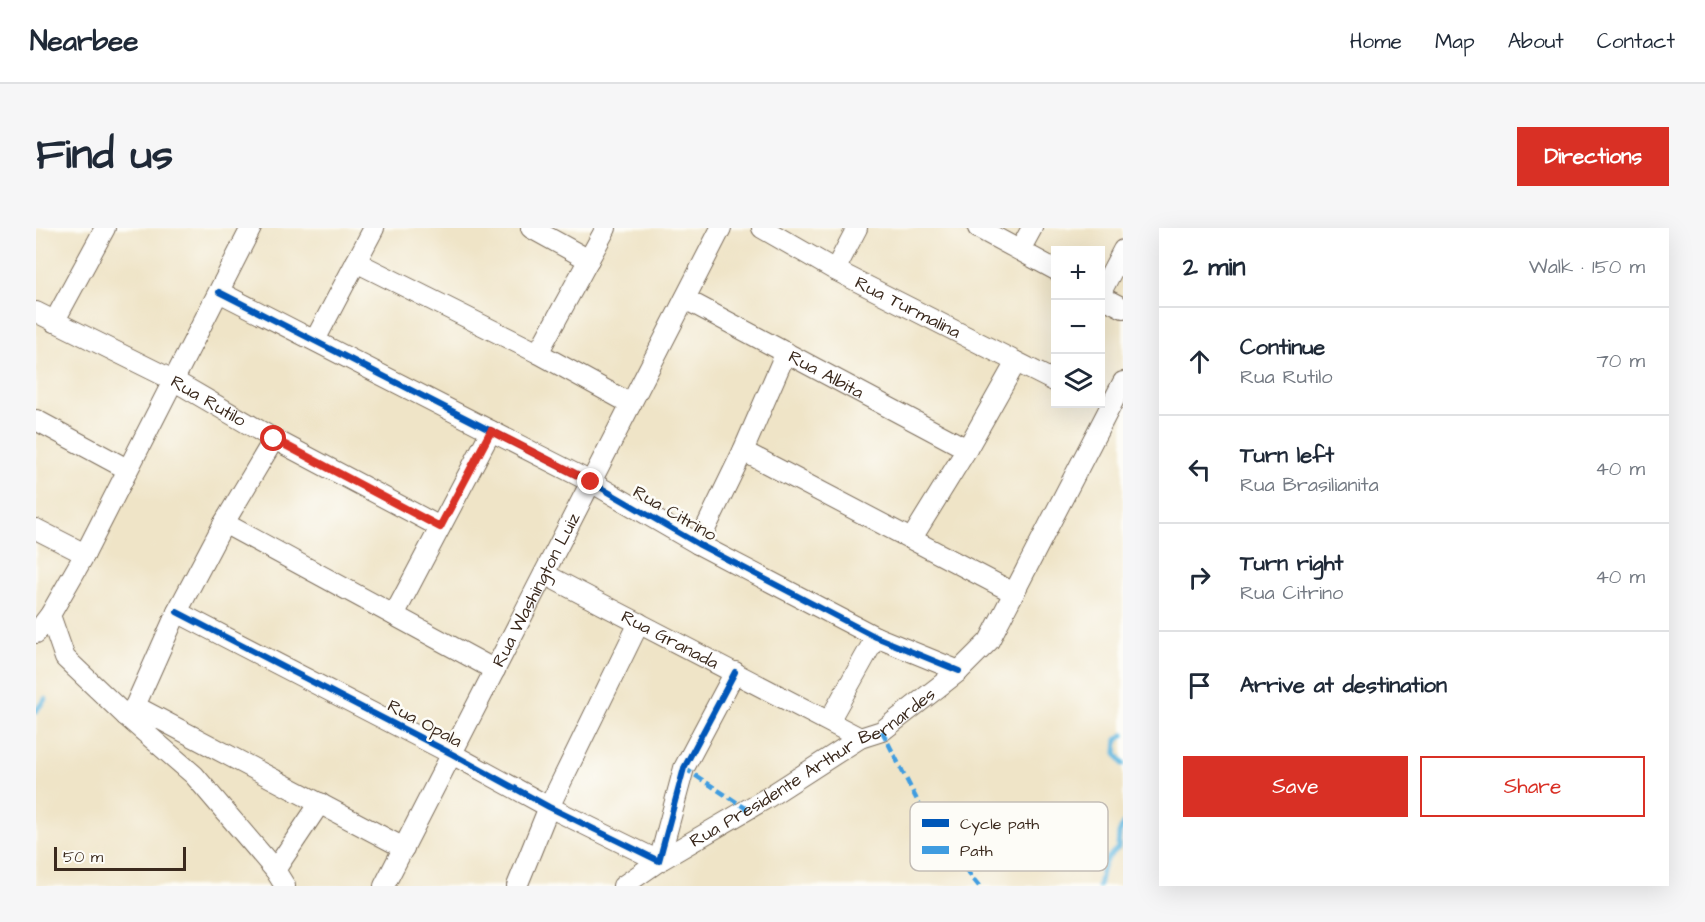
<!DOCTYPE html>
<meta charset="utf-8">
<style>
:root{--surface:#fff;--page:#f6f6f7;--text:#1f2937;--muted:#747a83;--line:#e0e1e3;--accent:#d93025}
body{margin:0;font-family:"Architects Daughter",sans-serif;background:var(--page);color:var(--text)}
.controls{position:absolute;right:18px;top:18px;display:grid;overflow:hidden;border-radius:0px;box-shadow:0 6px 24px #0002}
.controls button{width:54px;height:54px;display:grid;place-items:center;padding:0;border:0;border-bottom:2px solid var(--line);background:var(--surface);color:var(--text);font:30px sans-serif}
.scale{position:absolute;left:18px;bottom:15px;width:132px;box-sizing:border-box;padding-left:6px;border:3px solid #3b2a1e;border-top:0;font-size:16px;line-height:21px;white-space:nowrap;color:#3b2a1e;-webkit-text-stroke:4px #fdfcf7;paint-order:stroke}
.stop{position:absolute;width:18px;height:18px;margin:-14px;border:4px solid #d93025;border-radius:50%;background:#fff}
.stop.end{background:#d93025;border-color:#fff;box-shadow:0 2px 6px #0008}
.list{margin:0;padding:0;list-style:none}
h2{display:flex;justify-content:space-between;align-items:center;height:78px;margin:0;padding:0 24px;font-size:26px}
h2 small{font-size:20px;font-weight:400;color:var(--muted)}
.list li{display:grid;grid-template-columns:39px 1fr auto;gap:18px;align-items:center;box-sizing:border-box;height:108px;padding:0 24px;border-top:2px solid var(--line)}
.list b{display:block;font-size:22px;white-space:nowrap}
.list p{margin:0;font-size:20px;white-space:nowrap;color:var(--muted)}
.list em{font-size:20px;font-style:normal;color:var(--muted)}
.actions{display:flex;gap:12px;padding:18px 24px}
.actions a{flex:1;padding:14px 0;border:2px solid var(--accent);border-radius:0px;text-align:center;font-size:21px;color:var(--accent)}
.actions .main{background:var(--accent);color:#fff}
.icon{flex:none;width:33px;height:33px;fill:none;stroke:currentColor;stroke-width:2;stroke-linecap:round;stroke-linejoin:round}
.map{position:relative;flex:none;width:1087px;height:658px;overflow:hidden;border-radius:0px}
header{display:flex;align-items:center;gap:36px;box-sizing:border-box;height:84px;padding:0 30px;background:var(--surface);border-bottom:2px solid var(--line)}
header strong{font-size:28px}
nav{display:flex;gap:33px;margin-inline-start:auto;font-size:21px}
.intro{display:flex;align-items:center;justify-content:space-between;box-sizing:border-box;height:144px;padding:0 36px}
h1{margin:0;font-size:42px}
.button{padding:15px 27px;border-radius:0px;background:var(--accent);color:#fff;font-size:21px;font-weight:700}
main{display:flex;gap:36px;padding:0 36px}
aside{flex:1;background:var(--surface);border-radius:0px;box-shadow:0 6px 24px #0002}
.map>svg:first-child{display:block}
</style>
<header>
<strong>Nearbee</strong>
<nav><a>Home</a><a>Map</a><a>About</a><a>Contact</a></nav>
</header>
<div class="intro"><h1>Find us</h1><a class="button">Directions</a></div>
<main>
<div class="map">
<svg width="1087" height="658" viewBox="0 0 1087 658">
<rect width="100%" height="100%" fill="#fdfcf7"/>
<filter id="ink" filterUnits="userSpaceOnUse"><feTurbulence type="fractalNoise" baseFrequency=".0167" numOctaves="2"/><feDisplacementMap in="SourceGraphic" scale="12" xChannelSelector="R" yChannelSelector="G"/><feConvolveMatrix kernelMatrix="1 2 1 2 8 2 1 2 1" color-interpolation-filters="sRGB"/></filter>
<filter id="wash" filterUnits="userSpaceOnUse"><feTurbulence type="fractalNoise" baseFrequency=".008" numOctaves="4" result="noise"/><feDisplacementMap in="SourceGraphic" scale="24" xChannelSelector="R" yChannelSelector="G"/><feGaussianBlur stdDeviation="1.35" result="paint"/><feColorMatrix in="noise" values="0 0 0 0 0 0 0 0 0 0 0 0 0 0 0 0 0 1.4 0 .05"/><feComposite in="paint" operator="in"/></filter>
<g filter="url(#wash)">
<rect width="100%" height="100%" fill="#efe4c7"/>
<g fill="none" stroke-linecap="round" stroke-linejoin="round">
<g stroke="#66bae2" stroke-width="5">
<path d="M 0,483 L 9,471"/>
<path d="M 1087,507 L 1081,512 L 1080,525 L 1087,536"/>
<path d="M 1063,658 C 1068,637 1064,636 1082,620 L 1083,606 L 1087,596"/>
</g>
</g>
</g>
<g filter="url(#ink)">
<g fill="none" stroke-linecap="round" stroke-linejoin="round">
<g stroke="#7a6b59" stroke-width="22">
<g id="street">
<path d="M 495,0 L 553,32"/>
<path id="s1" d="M 726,0 L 799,42 L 1020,154"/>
<path d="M 942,0 L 1020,42"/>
<path d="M 984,22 L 996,0"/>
<path d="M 320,34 L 502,125 L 595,176"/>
<path d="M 799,42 L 821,0"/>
<path d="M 183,64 L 555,254 L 662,316 L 840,409 L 923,443"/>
<path d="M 1064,66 L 1087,22"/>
<path d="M 1064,68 L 1087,80"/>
<path id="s2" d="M 649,71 L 931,221"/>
<path id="s3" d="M 0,84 L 137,152 L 238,211 L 404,299"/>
<path d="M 18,94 L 69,0"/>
<path d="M 279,112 L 338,0"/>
<path d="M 502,125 L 570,0"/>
<path d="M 0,192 L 91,241"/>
<path d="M 707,223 L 978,365"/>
<path d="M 188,295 L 459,442"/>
<path d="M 0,301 L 49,326"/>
<path d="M 876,310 L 931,221 L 980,134"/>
<path d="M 662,316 L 707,223 L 750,124"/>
<path id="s4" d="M 508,346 L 824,510"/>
<path d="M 141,384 L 416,526 L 513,579 L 623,633 L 648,540 L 699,444"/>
<path d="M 14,387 L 29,430 L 90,488 L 158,547 L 239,642 L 249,658"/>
<path d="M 358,387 L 455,203"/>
<path d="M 0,405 L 14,387 L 49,326 L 215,0"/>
<path d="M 99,478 L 368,620"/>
<path d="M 90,488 L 99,478 L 141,384 L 188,295 L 238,211"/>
<path d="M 793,493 L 840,409"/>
<path d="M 239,642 L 284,575"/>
<path id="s5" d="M 348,658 L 685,0"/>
<path d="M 481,658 L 513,579 L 603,395"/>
<path id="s6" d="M 587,658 L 623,633 L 731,570 L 824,510 L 846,503 L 923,443 L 953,413 L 1087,154"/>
</g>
</g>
<use href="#street" stroke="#fff" stroke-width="20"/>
<g stroke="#3f9ce0" stroke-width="4.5" stroke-dasharray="9 4.5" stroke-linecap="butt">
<path d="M 846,503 L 882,574 L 914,622 L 943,658"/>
<path d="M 648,540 L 711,581"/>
</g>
<g stroke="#fdfcf7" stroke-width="10">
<g id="cycleway">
<path d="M 183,64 L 555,254 L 662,316 L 840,409 L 923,443"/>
<path d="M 141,384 L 416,526 L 513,579 L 623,633 L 648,540 L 699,444"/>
</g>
</g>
<use href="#cycleway" stroke="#0057b8" stroke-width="6"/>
</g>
</g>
<g fill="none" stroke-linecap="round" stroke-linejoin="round" filter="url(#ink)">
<path stroke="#d93025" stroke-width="8" d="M 238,211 L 404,299 L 455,203 L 555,254"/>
</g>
<g text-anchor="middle" stroke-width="5" stroke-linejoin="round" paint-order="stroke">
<g font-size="18" fill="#3b2a1e" stroke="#fdfcf7">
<text dy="6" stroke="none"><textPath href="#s1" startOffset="166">Rua Turmalina</textPath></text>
<text dy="6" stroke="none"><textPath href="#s2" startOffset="160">Rua Albita</textPath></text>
<text dy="6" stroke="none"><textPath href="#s3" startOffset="194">Rua Rutilo</textPath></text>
<text transform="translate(639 285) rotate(30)" y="6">Rua Citrino</text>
<text dy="6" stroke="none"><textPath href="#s5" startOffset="333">Rua Washington Luiz</textPath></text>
<text dy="6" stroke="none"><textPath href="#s4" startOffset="142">Rua Granada</textPath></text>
<text transform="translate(389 495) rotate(28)" y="6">Rua Opala</text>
<text dy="6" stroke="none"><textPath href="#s6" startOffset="224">Rua Presidente Arthur Bernardes</textPath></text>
</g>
</g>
<rect x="874" y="574" width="198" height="69" rx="9" fill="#fdfcf7" stroke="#c3bdb6" stroke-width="1.5"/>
<rect x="886" y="591" width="27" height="8" fill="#0057b8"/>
<rect x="886" y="618" width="27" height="8" fill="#3f9ce0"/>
<g font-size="16" fill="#3b2a1e">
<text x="924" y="601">Cycle path</text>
<text x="924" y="628">Path</text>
</g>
</svg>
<div class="controls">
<button>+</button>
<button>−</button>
<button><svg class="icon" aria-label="layers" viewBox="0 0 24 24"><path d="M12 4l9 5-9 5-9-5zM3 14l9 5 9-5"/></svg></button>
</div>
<div class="scale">50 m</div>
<div class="stop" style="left:238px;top:211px"></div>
<div class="stop end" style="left:555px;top:254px"></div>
</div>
<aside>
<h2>2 min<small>Walk · 150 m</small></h2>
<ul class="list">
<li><svg class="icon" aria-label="ahead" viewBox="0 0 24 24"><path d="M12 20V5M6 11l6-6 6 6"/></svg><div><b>Continue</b><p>Rua Rutilo</p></div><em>70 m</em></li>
<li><svg class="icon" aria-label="left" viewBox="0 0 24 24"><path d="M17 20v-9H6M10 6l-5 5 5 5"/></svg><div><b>Turn left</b><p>Rua Brasilianita</p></div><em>40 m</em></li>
<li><svg class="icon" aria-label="right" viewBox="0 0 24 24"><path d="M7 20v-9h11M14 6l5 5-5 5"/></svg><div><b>Turn right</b><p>Rua Citrino</p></div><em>40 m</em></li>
<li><svg class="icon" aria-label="arrive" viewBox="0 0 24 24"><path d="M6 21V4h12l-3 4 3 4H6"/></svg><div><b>Arrive at destination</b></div></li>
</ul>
<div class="actions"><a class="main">Save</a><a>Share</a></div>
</aside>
</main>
